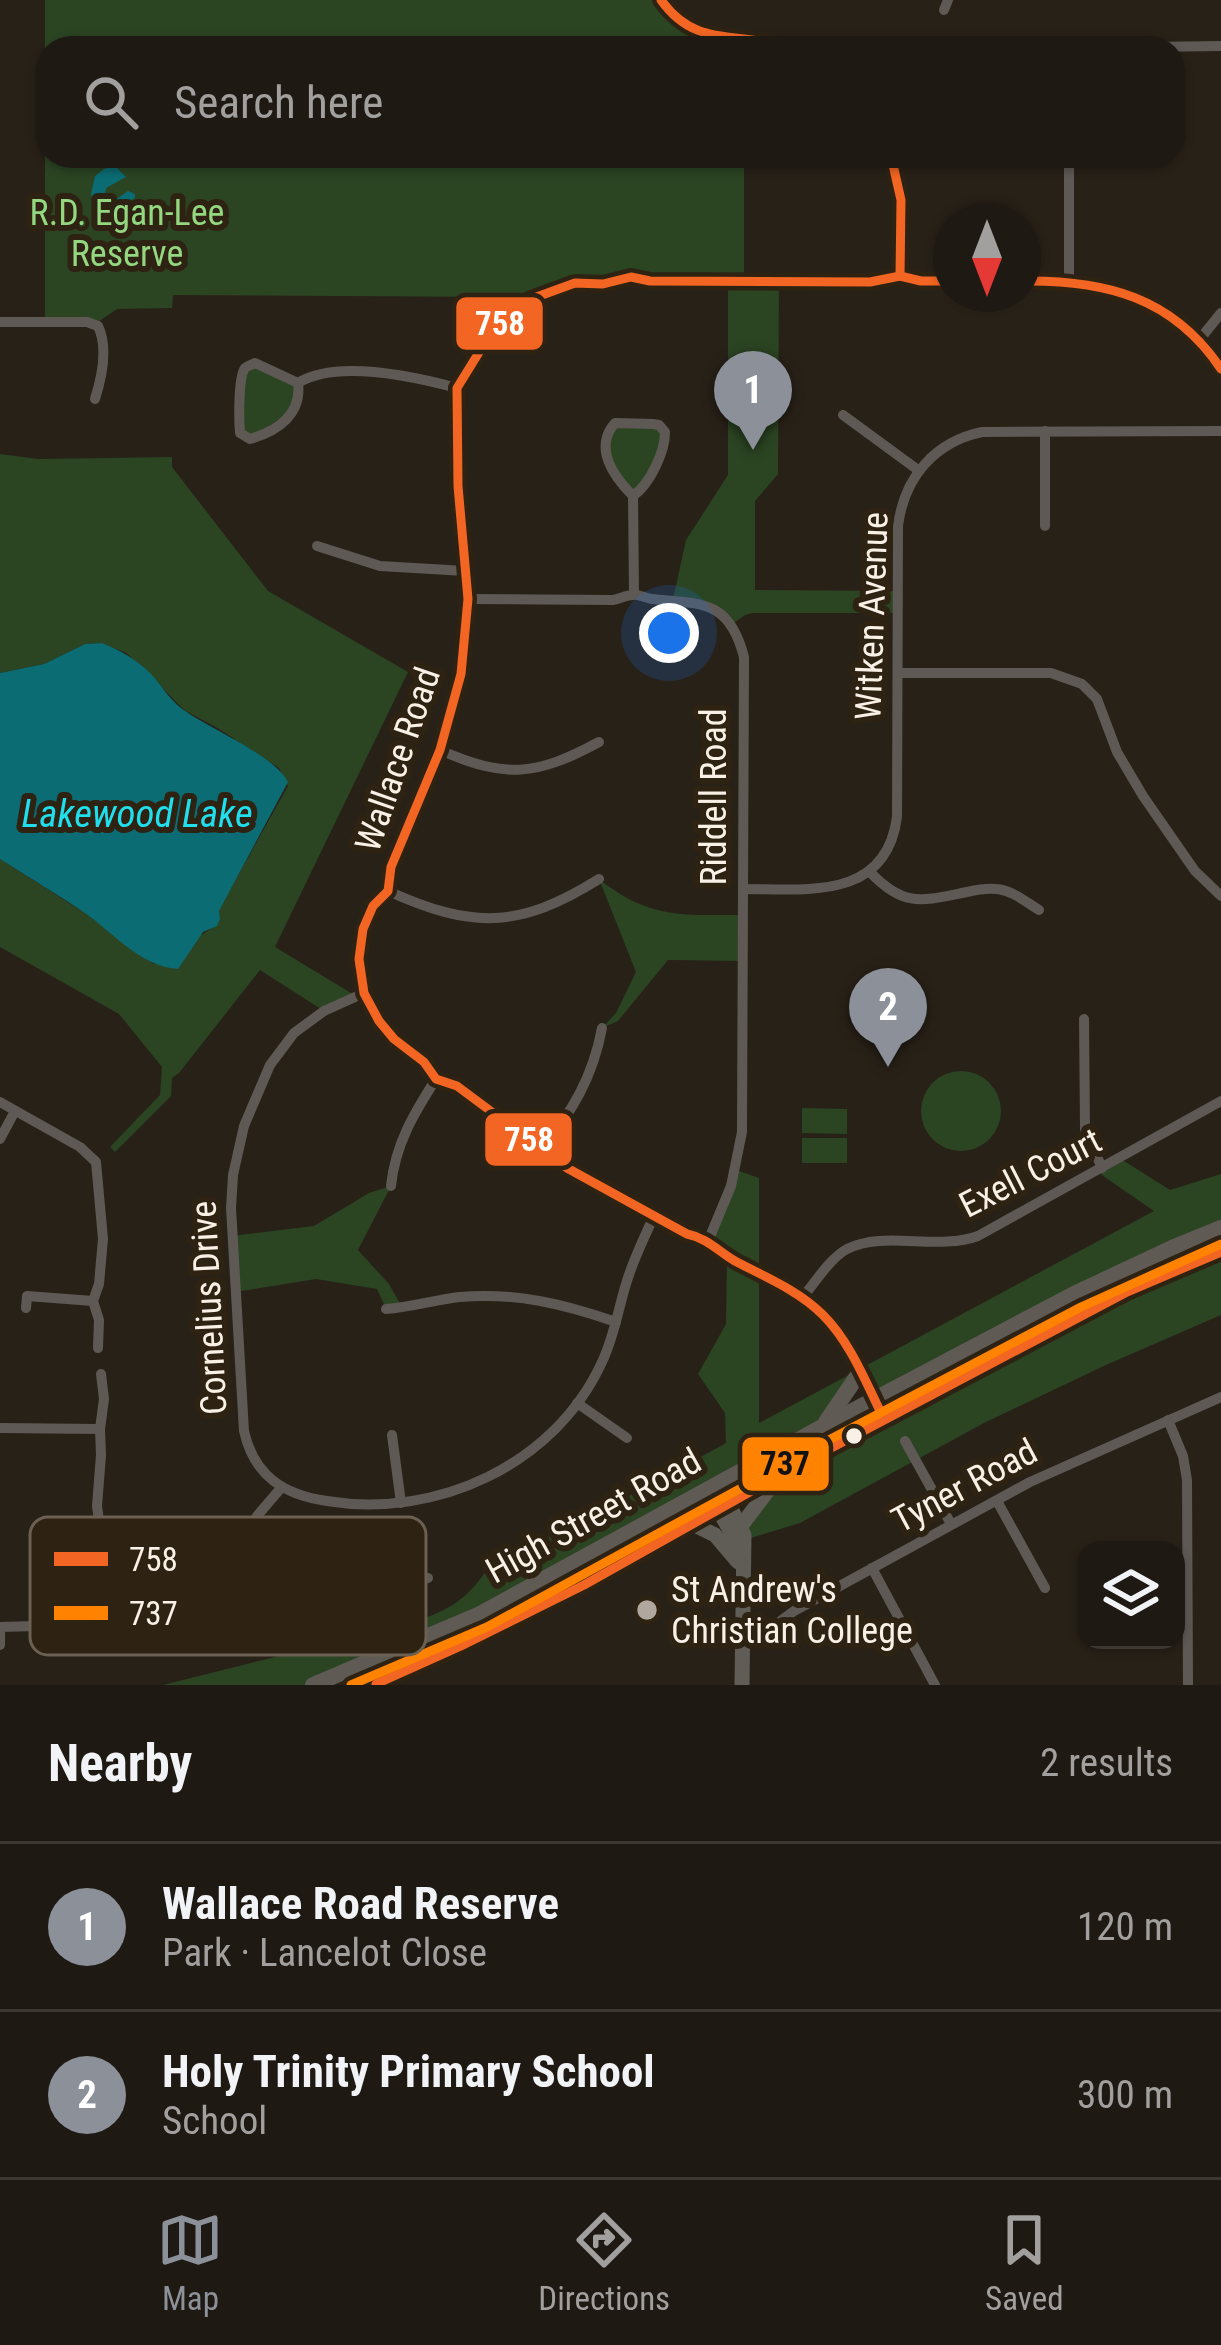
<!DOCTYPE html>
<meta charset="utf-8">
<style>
:root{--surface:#1e1912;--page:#26221b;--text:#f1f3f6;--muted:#a1a09f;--line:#3c3832;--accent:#8c9099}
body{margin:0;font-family:"Roboto Condensed",sans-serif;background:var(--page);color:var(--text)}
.controls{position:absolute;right:36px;bottom:36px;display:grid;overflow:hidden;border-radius:24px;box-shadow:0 3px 9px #0004}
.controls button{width:108px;height:108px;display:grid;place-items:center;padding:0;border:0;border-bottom:3px solid var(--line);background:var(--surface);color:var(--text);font:60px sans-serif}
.compass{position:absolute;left:933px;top:204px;width:108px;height:108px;border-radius:50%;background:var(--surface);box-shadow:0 3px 9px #0004;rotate:180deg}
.you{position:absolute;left:669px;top:633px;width:42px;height:42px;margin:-30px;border:9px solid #fff;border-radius:50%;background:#1a73e8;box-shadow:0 0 0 18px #1a73e833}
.badge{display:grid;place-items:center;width:78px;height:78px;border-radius:50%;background:var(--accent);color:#fff;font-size:39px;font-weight:700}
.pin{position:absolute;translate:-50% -99px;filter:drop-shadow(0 3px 6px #0008)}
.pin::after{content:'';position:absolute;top:63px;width:42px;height:36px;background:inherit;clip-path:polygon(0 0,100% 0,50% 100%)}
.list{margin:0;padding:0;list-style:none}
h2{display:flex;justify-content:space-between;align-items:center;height:156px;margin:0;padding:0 48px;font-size:51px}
h2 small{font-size:39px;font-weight:400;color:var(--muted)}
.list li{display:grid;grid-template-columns:78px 1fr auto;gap:36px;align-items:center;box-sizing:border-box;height:168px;padding:0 48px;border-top:3px solid var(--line)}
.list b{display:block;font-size:45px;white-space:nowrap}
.list p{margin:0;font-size:39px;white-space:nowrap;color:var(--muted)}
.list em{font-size:39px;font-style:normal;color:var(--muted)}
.icon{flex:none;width:66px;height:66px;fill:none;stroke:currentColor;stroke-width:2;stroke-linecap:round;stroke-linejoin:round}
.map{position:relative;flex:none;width:1221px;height:1685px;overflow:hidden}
.search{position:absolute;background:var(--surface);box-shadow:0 3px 9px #0004;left:36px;right:36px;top:36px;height:132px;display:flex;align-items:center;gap:30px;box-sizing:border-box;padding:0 42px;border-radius:36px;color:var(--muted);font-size:45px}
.sheet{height:492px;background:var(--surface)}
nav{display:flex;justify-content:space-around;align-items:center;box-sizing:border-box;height:168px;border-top:3px solid var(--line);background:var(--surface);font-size:33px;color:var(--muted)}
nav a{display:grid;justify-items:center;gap:6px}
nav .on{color:var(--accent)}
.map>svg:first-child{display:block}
</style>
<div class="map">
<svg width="1221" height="1685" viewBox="0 0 1221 1685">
<rect width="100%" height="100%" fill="#282118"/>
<g fill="#2b4422">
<path d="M 45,0 L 661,0 L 679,23 L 743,37 L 743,48 L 48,48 L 48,156 L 744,156 L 744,280 L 779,281 L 778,474 L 755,501 L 755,590 L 897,591 L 897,613 L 752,613 L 745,615 L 731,625 L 718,612 L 673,599 L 686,540 L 728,475 L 728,281 L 586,282 L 520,306 L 504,297 L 173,295 L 172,308 L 117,309 L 95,324 L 45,322 Z"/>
<path d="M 251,364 L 293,380 L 297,407 L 250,439 L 239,424 L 242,378 Z"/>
<path d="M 612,425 L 659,425 L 665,443 L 633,496 L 606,456 Z"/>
<path d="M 0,454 L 38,459 L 172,457 L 172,467 L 268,591 L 408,672 L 275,947 L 356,996 L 324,1011 L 260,970 L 179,1073 L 172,1078 L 171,1096 L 115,1152 L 110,1147 L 160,1095 L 162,1067 L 119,1014 L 0,947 L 0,859 L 88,915 L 154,964 L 217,925 L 220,919 L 218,911 L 288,786 L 279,768 L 219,729 L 184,710 L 138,663 L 126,653 L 102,643 L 85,644 L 44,664 L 0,673 Z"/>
<path d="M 599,879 C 649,919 682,915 743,915 L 743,961 L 668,960 L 618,1021 L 602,1028 L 616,1013 L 636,972 Z"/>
<circle cx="961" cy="1111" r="40"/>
<path d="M 802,1108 L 847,1109 L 847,1134 L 802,1133 Z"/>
<rect x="802" y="1138" width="45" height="25"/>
<path d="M 1121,1159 L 1170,1190 L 1221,1174 L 1221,1228 L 874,1401 L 861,1374 L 822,1427 L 525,1591 L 313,1685 L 163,1685 L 415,1622 C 450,1609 467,1600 488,1568 L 644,1488 L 726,1443 L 725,1413 L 698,1374 L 726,1324 L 727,1256 L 712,1241 L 736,1170 L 759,1178 L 759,1423 L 1154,1211 L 1096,1171 Z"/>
<path d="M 391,1186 L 358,1250 L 389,1284 L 402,1307 L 386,1309 L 377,1289 L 316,1279 L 235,1292 L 232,1236 L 314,1226 L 369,1193 Z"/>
<path d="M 1221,1252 L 1221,1315 L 1106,1365 L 984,1423 L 800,1523 L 744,1540 L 741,1526 L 780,1475 Z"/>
</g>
<g fill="#0b6c73">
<path d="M 115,166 L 126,177 L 106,188 L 105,195 L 110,199 L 118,198 L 128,191 L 135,194 L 135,198 L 120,206 L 94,202 L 91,194 L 95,176 L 104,169 Z"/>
<path d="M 102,643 C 120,650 136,659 150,673 C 161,684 168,698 181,708 C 207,728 275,755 288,782 L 219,911 L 220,919 L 217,926 L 203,932 L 178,969 C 143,967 116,936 89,916 C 61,896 29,878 0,859 L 0,673 L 44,664 L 85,644 Z"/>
</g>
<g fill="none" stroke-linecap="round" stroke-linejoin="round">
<path stroke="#0b6c73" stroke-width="3" d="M 115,166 L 116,156"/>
<g stroke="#5e5955" stroke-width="10">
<path d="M 661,0 C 690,54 744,26 789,48"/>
<path d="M 944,10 L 948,0"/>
<path d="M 1069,48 L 1221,46"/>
<path d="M 891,156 C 907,193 900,237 900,276"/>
<path d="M 1023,281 C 1039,281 1055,280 1071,281 C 1128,287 1193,318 1221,369"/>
<path d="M 1069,281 L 1069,156"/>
<path d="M 0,322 L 87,322 L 98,326 C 108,347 102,377 95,399"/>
<path d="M 1200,339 L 1221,313"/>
<path d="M 255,363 L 298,383 C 302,414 278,431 250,439 L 240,433 C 239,421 238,377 245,368 C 247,366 251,365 255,363 Z"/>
<path d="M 298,383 C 337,359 416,377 457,388"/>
<path d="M 843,415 L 918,470"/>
<path d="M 615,423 L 653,424 L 659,425 L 665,432 C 665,452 650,484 633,496 C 614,477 593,448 615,423 Z"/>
<path d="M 633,496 L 634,594"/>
<path d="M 1045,526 L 1045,431"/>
<path d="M 317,546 L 380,566 L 465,571"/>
<path d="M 468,599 L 613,600 C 620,599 626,595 633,595 C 639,594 645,598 652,599 C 701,604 729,599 744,657 L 742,1132 L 731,1186 L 709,1239"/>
<path d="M 898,673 L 1051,673 L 1082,684 L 1097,699 L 1117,752 L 1143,796 L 1195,871 L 1221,896"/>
<path d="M 440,750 C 506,779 536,776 599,742"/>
<path d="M 870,872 C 904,908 922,901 967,892 C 976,890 986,888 996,889 C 1012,890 1026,902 1039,910"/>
<path d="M 743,889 C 806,889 886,901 897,817 L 898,526 C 904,478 934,442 982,432 L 1221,431"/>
<path d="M 388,891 C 472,929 519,929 599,879"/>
<path d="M 364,993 L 324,1011 L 294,1033 L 270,1065 L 244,1126 L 233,1175 L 231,1208 L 244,1431 C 254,1476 284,1495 327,1501 C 436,1519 555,1465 602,1362 C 614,1337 618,1310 626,1284 C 633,1260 644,1238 654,1216"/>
<path d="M 1084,1019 L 1085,1129 L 1102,1168"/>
<path d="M 0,1102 L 80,1147 L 96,1162 L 103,1239 L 99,1284 L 93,1301 L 99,1320 L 98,1348"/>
<path d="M 0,1139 L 15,1111"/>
<path d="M 541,1150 C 572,1112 593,1077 602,1028"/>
<path d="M 391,1186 C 395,1145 414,1113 436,1079"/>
<path d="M 802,1298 C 815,1283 829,1259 847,1249 C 884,1230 937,1251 978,1236 L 1221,1101"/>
<path d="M 26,1308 L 27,1296 L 93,1301"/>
<path d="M 386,1309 C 411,1307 435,1300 460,1297 C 515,1292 564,1304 616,1322"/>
<path d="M 577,1403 L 627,1438"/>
<path d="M 884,1419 C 866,1384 850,1343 822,1314 C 798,1291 764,1275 734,1260 C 711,1247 716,1239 687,1234 L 567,1168 L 457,1086 L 436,1079 L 424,1062 L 394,1039 L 379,1021 L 364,993 L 359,959 L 363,929 L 373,906 L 388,891 L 391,867 L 440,750 L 461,674 L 468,599 L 458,486 L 457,388 L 491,333 L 507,316 L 531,299 L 575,283 L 603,284 L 631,277 L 650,281 L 870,282 L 900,276 L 921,281 L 951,281"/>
<path d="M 1168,1420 L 1183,1456 L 1187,1480 L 1188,1685"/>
<path d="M 0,1428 L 100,1429"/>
<path d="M 392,1435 L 401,1503"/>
<path d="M 905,1441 L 951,1524"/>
<path d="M 997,1501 L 1045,1588"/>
<path d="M 872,1568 L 935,1685"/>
<path d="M 246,1622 L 248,1532 L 257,1516 L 281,1488"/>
<path d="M 199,1634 L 361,1598 L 399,1582 L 428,1578"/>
<path d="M 742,1634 L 767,1631 L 794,1611 L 1030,1482 L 1221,1397"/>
<path d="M 0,1645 L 0,1627 L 108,1624 L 107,1582 L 97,1506 L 101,1455 L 100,1429 L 104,1399 L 101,1374"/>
</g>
<g stroke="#605c56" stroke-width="15">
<path d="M 719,1484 L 744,1535 L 742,1685"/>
<path d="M 707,1490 L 742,1551"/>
<path d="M 691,1523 L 715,1535 L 738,1562"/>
<path d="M 741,1526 L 778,1477"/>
</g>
<g stroke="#5f5a54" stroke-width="16">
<path d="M 826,1422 L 860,1372"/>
<path d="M 313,1685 L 480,1614 L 822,1427 L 1074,1294 L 1172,1248 L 1221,1228"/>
<path d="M 374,1685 L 461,1646 L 584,1585 L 780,1475 L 1127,1292 L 1221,1252"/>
</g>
<g stroke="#2e2212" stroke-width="18">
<g id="bus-1">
<path d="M 661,0 C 697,50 738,30 789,48"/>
<path d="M 891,156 L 901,200 L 900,276"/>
<path d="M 1023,281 C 1105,280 1173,297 1221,369"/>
<path d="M 884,1419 C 866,1383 851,1343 823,1315 C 798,1290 765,1277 735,1261 C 718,1251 707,1238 687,1234 L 567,1168 L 457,1086 L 436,1079 L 424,1062 L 394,1039 L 379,1021 L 364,993 L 359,959 L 363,929 L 373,906 L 388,891 L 391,867 L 440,750 L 461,674 L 468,599 L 458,486 L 457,388 L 491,333 L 507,316 L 531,299 L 575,283 L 603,284 L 631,277 L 650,281 L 870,282 L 900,276 L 921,281 L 951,281"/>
<path d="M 376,1684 L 461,1646 L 584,1585 L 780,1475 L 1127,1292 L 1221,1252"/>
</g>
</g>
<g stroke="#2e2212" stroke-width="18">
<path id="bus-2" d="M 351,1685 L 487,1627 L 829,1440 L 1081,1307 L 1221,1244"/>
</g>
<use href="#bus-1" stroke="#f26522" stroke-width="9"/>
<use href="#bus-2" stroke="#ff8200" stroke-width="9"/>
</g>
<circle fill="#f9f0e6" stroke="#2e2212" stroke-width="4.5" cx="854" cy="1436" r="10"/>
<circle fill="#b0a89e" stroke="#2e2212" stroke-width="4.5" cx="647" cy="1610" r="12"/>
<g text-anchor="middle" stroke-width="12" stroke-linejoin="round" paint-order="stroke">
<g font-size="36" fill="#93d780" stroke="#2e2212">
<text x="127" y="225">R.D. Egan-Lee<tspan x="127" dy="41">Reserve</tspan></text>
</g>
<g font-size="36" fill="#f9f0e6" stroke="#2e2212">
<text transform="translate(871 616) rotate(-88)" y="13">Witken Avenue</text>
<text transform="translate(397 759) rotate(-71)" y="13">Wallace Road</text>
<text transform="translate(713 797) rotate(-90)" y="13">Riddell Road</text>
<text transform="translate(1030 1172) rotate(-27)" y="13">Exell Court</text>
<text transform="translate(208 1308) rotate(-93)" y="13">Cornelius Drive</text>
<text transform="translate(964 1485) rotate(-28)" y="13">Tyner Road</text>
<text transform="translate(593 1515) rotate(-29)" y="13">High Street Road</text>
</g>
<g font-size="36" fill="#f9f0e6" stroke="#2e2212" text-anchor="start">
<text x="671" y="1602">St Andrew's<tspan x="671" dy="41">Christian College</tspan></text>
</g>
<g font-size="39" font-style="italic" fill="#21deed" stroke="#2e2212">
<text x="137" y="827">Lakewood Lake</text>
</g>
</g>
<rect x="30" y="1517" width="396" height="138" rx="18" fill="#2e2212" stroke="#6b6052" stroke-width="3"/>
<rect x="54" y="1552" width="54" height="14" fill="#f26522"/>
<rect x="54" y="1606" width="54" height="14" fill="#ff8200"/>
<g font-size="33" fill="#f9f0e6">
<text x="129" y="1571">758</text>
<text x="129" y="1625">737</text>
</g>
<g stroke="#2e2212" stroke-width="4.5">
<rect x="454" y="295" width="91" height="57" rx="12" fill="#f26522"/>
<rect x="483" y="1111" width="91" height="57" rx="12" fill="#f26522"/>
<rect x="740" y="1435" width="91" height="58" rx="12" fill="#ff8200"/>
</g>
<g font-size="33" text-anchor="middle" font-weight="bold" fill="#fff">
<text x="500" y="335">758</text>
<text x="529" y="1151">758</text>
</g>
<g font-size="33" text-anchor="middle" font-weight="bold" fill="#111">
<text x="785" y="1475">737</text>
</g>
</svg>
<div class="controls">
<button><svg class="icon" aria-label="layers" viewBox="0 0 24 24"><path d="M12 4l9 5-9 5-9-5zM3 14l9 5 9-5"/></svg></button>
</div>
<svg class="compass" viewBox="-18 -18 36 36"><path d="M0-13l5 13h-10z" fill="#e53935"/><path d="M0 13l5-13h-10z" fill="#a1a09f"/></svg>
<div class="you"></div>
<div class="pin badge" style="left:753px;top:450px">1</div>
<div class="pin badge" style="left:888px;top:1067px">2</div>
<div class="search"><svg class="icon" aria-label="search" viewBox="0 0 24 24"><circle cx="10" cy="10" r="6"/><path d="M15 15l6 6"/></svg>Search here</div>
</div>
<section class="sheet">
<h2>Nearby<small>2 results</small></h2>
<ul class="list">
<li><span class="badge">1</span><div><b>Wallace Road Reserve</b><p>Park · Lancelot Close</p></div><em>120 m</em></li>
<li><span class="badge">2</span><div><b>Holy Trinity Primary School</b><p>School</p></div><em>300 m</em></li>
</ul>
</section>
<nav>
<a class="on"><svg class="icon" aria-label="map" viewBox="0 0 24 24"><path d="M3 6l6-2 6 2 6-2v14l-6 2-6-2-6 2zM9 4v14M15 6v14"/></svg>Map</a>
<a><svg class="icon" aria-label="directions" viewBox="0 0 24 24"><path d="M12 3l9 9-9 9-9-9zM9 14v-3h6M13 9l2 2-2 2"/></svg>Directions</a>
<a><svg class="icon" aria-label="saved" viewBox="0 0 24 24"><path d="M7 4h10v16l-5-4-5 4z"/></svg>Saved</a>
</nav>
